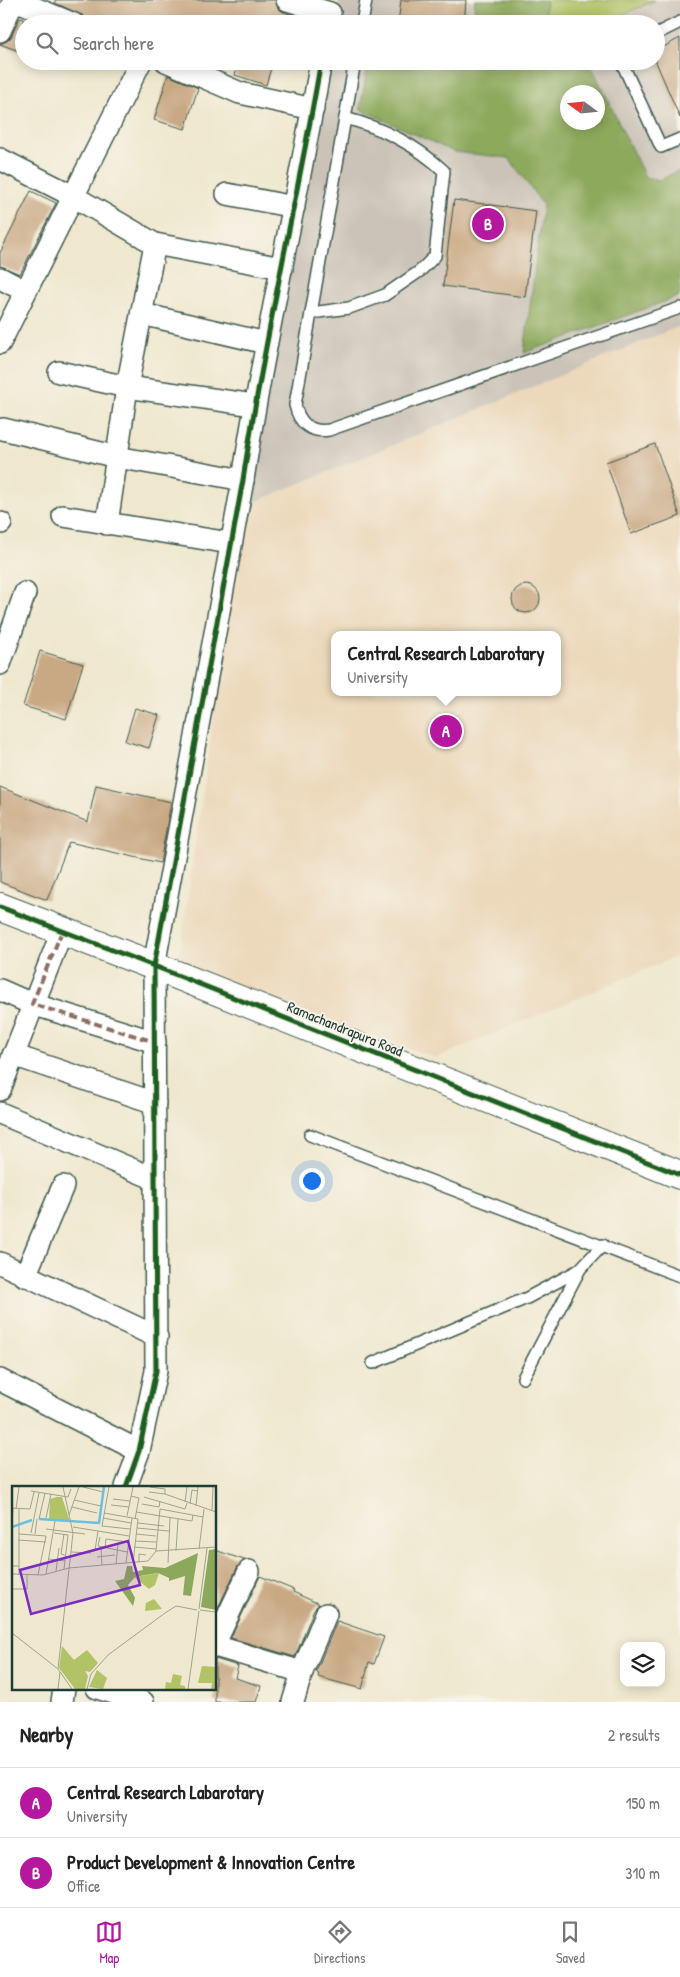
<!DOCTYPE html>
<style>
:root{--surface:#fff;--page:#f6f6f6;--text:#222;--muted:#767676;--line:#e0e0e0;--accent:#b5179e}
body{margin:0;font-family:"Patrick Hand",sans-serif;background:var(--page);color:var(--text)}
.controls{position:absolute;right:15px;bottom:15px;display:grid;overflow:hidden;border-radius:10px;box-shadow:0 2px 12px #0003}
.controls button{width:45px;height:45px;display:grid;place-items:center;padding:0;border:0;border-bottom:1px solid var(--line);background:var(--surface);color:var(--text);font:25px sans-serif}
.compass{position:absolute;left:560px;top:85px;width:45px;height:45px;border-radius:50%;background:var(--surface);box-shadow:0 2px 12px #0003;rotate:285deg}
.you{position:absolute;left:311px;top:1180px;width:18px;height:18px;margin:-12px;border:4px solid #fff;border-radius:50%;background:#1a73e8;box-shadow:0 0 0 8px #1a73e833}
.badge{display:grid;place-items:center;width:32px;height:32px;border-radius:50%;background:var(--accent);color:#fff;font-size:16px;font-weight:700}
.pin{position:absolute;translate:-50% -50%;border:2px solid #fff;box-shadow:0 1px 5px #0006}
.popup{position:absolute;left:331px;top:631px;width:230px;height:65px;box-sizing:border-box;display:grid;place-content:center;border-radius:10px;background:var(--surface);filter:drop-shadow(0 1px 4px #0005);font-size:16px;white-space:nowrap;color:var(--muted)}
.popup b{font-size:19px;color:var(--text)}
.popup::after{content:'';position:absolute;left:50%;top:100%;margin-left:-10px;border:10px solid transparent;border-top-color:var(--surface)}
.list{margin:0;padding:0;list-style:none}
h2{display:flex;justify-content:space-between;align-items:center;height:65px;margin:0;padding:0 20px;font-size:21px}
h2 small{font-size:16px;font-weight:400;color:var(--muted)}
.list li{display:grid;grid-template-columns:32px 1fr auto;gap:15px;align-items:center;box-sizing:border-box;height:70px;padding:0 20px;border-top:1px solid var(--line)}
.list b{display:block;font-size:19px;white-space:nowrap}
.list p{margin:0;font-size:16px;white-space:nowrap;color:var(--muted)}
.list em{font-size:16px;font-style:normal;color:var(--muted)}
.icon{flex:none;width:28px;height:28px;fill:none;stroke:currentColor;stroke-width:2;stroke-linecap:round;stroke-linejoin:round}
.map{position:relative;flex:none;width:680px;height:1702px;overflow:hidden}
.search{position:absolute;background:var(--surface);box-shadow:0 2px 12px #0003;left:15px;right:15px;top:15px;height:55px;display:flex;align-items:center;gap:12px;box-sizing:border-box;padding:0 18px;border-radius:28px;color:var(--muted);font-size:19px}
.sheet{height:205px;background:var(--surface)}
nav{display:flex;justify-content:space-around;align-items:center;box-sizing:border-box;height:70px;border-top:1px solid var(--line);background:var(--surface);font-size:14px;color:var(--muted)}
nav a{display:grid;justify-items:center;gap:2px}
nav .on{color:var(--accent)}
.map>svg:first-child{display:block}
</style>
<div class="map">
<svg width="680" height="1702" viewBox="0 0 680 1702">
<rect width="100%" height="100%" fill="#f7f3e8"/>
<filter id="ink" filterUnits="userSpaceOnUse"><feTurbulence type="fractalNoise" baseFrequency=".02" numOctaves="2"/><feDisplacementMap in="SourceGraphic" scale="10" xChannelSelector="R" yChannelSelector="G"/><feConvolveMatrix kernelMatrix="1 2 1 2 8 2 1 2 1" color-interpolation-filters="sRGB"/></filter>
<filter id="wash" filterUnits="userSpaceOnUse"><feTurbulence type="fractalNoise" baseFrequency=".0096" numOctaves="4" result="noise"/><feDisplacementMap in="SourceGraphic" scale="20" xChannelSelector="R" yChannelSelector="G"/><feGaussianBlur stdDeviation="1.12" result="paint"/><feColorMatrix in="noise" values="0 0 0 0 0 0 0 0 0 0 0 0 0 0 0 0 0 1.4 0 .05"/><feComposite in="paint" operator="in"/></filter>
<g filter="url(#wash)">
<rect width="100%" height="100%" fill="#efe8cf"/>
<path fill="#ecd8ba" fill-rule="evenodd" d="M 680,326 L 680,955 L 436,1058 L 178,968 L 243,507 ZM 335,635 L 557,635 L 557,692 L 335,692 Z"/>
<path fill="#cbc3b8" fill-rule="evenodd" d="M 339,0 L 680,0 L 680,326 L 243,507 L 328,61 L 656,61 L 656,24 L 335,24 ZM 568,92 L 598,92 L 598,122 L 568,122 Z"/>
<path fill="#b1c366" stroke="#68804d" d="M 546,0 L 655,0 L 603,24 L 544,24 Z"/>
<g fill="#8ca95b" stroke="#567348" fill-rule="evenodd">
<path d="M 475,0 L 546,0 L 544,24 L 473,24 Z"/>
<path d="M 369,61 L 589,61 L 645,177 L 660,180 L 680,170 L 680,296 L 524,353 L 543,205 L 509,158 L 454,152 L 360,109 ZM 568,92 L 598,92 L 598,122 L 568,122 Z"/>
</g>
<g id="blocks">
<g fill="#c9a984">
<path d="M 55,0 L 275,0 L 278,8 L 283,12 L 306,19 L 304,24 L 86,24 L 84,16 L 55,3 Z"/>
<path d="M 401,0 L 466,0 L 464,24 L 398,24 Z"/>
<path d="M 20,18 L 24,19 L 24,53 L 0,44 L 7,41 L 11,37 Z"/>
<path d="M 680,38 L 680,118 L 656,62 L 656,51 Z"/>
<path d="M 239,61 L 273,61 L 266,85 L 235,75 Z"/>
<path d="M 168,75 L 198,88 L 185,129 L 154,120 Z"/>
<path d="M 31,191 L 56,203 L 20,274 L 0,266 L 0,253 Z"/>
<path d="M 454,200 L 536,211 L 525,297 L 443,286 Z"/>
<path d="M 655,444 L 680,516 L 631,534 L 606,462 Z"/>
<circle cx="526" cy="599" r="14"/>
<path d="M 40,651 L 83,664 L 66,719 L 23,706 Z"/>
<path d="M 135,708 L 159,715 L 149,748 L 125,741 Z"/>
<path d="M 96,785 L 171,802 L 160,863 L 69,842 L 47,900 L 0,882 L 0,787 L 88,822 Z"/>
<path d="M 215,1550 L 244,1560 L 238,1566 L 215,1614 Z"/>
<path d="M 260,1576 L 294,1590 L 293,1592 L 319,1604 L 314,1609 L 295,1657 L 231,1638 Z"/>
<path d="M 337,1621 L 384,1637 L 374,1664 L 369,1662 L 362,1689 L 318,1677 L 319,1674 L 316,1672 Z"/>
<path d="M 215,1659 L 238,1666 L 235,1678 L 261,1686 L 256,1702 L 215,1702 Z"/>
</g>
</g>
</g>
<g filter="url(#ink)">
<use href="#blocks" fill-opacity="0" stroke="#3e574b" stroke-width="1"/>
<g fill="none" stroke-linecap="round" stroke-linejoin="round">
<g stroke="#3e574b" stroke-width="14">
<g id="service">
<path d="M 362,24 L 366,0"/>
<path d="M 656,34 L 680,22"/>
<path d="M 355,61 L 295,405 C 299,423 310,433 329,430 L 680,308"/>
<path d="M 621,61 L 661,147 L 680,139"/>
<path d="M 311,313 L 349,308 L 385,295 L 420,271 L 435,256 L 444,171 C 415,144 383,128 345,118"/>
<path d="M 310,1135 L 680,1276"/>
<path d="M 373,1363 L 527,1298 L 579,1270 L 603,1245"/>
<path d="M 523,1378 L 579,1271"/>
</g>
</g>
<g stroke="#3e574b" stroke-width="24">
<g id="minor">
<path d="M 15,0 L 74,24"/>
<path d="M 287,0 L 330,13"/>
<path d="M 0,31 L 14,0"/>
<path d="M 166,61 L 240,93 L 313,109"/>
<path d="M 0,159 L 73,196 L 155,244 L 282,268"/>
<path d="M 227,194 L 294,207"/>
<path d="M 0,278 L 25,291"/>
<path d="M 142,314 L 266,343"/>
<path d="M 0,343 L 141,61"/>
<path d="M 59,372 L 127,387 L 254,405"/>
<path d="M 3,429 L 117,457 L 243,480"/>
<path d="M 63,516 L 230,543"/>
<path d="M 0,523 L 1,523"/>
<path d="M 107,524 L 127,387 L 155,244"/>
<path d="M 0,664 L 25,593"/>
<path d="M 0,990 L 32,1004 L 155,1042"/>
<path d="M 13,1055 L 155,1103"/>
<path d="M 0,1090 L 62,931"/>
<path d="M 0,1113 L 155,1179"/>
<path d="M 0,1263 L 157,1337"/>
<path d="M 25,1276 L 63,1186"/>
<path d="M 0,1380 L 139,1451"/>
<path d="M 126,1487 L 139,1451 L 156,1371 L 154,966 L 243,480 C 264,339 297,201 321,61"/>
<path d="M 215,1643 L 249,1571"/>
<path d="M 215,1646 L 302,1672 L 293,1702"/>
<path d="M 302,1672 L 326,1614"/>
<path d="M 97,1688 L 143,1702"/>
<path d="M 62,1702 L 64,1688"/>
</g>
</g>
<g stroke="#3e574b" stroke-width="30">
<path id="tertiary" d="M 0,907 L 154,966 L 680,1175"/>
</g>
<use href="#service" stroke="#fff" stroke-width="11"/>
<use href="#minor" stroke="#fff" stroke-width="21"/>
<use href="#tertiary" stroke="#fff" stroke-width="28"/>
<path stroke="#8d6e63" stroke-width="4" stroke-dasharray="8 4" stroke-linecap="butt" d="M 62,931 L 32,1004 L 155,1042"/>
<g stroke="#f7f3e8" stroke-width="8">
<g id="cycleway">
<path d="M 0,907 L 154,966 L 680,1175"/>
<path d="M 126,1487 L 139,1451 L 156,1371 L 154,966 L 243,480 C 264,339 297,201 321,61"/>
</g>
</g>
<use href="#cycleway" stroke="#1b5e20" stroke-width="5"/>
</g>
</g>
<g text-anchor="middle" stroke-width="4" stroke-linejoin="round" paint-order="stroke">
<g font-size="15" fill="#1f3d34" stroke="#f7f3e8">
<text transform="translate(345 1029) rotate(22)" y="5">Ramachandrapura Road</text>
</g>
</g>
<g transform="translate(12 1486)">
<rect width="204" height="204" fill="#efe8cf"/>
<path d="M 45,11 L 50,11 L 58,36 L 37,34 L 38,13 ZM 147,87 L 143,99 L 137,103 L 122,91 ZM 142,113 L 150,123 L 133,125 L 134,117 ZM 50,160 L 62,174 L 75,164 L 86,177 L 78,186 L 73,185 L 76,190 L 73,203 L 63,203 L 47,182 ZM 190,180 L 204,181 L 204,203 L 199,203 L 200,197 L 186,197 ZM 85,184 L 95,192 L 91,203 L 77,201 ZM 161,188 L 170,190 L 168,199 L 173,200 L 173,203 L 153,203 L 154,196 L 159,197 Z" fill="#b1c366"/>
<path d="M 204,63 L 204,124 L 189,121 L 197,64 ZM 186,67 L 179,110 L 171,109 L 173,90 L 157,95 L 157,92 L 146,87 L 133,89 L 123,91 L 116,99 L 123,112 L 121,120 L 103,95 L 112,93 L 115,80 L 120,80 L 121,86 L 131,84 L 130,80 L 153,82 Z" fill="#8ca95b"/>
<path fill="none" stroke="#68c0e5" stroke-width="2.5" d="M 27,33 L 87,37 L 92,1M 0,41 L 20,34"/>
<path fill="none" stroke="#9ca491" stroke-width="1" d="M 71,1 L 91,6M 97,1 L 90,40 L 118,43M 138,1 L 153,3 L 153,8M 19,5 L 56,11 L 59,3M 137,6 L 153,8 L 204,26M 119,10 L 127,12 L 123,33M 132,11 L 173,23 L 175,17M 101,13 L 118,15M 62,14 L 89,20M 173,16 L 175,1M 130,18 L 147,21 L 148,15M 178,18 L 180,4 L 186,5M 99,19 L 117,21M 184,20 L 186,1M 60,21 L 85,27M 0,22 L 18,23 L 22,6M 4,23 L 7,1M 200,25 L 201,1M 124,26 L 180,35 L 181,29M 92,27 L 126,33 L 121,77M 57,29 L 67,1M 115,30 L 121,1M 34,32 L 39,8M 91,32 L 119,37M 27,33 L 33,7M 0,37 L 1,22M 126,37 L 152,40M 61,41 L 117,50M 125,42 L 157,45M 34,43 L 73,48M 19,47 L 27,7M 42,47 L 56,49 L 52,83M 7,48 L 34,50 L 26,89M 23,48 L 25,33M 52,48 L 49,68 L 53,69M 124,48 L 144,50M 88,51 L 86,60 L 115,66M 6,54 L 34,56M 123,55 L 144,56M 93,61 L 94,53 L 116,56M 122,61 L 144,63M 89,63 L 90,79M 187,63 L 192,23M 83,64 L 86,45M 144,65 L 148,23 L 191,31M 164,65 L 166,33M 59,66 L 79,67M 85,71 L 103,69M 37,73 L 53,75M 127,76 L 127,68 L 134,69M 114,77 L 120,32M 156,77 L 158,32M 104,78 L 106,58M 0,80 L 7,80 L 7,89M 7,80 L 7,23M 44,85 L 47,62M 0,88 L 31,89 L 57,82 L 136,75 L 144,65 L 204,61M 34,88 L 43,35M 0,103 L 15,103 L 15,88M 187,123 L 195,62M 188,124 L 204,126M 0,147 L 46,183 L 60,203M 46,183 L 61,47 L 51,1M 46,203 L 48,186M 75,203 L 79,188 L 96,169 L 153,127 L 164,120 L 185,124M 176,203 L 187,125"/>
<path fill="#7b2cbf" fill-opacity="0.15" stroke="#7b2cbf" stroke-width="2.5" d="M 116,55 L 128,99 L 19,128 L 8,84 Z"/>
<rect width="204" height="204" fill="none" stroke="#1f3d34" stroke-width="2.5"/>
</g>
</svg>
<div class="controls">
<button><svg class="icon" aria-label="layers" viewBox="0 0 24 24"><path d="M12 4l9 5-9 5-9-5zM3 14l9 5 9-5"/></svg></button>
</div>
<svg class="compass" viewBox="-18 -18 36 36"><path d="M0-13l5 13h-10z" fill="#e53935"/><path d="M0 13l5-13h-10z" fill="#767676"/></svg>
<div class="you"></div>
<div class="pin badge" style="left:446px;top:731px">A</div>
<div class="popup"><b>Central Research Labarotary</b>University</div>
<div class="pin badge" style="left:488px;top:224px">B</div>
<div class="search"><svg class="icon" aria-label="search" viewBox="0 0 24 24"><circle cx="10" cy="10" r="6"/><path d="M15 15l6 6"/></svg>Search here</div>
</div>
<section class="sheet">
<h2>Nearby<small>2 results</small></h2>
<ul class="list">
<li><span class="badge">A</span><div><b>Central Research Labarotary</b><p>University</p></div><em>150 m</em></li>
<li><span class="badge">B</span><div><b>Product Development &amp; Innovation Centre</b><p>Office</p></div><em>310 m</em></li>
</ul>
</section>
<nav>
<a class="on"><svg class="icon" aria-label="map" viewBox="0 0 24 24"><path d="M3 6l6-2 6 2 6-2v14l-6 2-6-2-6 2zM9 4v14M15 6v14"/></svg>Map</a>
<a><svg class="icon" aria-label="directions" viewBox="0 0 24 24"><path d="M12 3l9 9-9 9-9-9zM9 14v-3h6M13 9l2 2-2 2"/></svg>Directions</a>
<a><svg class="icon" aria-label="saved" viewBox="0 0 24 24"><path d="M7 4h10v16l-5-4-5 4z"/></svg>Saved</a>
</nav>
